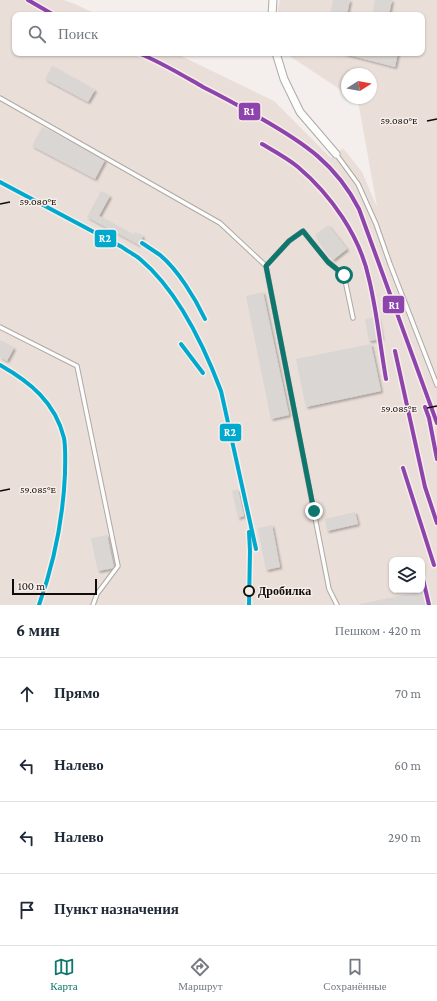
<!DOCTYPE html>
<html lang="ru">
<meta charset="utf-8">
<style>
:root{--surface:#fff;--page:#f6f6f7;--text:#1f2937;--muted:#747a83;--line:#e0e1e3;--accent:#0f766e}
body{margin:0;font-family:"Crimson Pro",serif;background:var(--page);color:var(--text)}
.controls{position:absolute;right:12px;bottom:12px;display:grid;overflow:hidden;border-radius:8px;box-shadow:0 1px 3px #0004}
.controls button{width:36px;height:36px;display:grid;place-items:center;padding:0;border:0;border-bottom:1px solid var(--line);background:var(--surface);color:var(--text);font:20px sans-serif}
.compass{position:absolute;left:341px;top:68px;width:36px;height:36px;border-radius:50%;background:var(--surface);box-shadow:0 1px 3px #0004;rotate:79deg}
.scale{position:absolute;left:12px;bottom:10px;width:85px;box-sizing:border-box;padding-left:4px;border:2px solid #0f0c0b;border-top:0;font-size:11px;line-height:14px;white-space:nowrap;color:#0f0c0b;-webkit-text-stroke:3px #f8eee9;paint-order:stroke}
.stop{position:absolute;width:12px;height:12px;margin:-9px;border:3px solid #0f766e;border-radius:50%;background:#fff}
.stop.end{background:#0f766e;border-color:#fff;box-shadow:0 1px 4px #0008}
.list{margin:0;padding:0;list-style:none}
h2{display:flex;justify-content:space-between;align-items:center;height:52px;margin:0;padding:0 16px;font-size:17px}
h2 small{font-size:13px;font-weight:400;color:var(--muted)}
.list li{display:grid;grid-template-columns:26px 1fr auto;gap:12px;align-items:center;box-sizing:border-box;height:72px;padding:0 16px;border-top:1px solid var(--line)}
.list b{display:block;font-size:15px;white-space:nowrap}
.list em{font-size:13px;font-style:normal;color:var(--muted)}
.icon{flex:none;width:22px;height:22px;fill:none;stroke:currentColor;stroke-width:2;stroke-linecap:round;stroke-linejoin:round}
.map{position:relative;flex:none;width:437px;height:605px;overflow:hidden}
.search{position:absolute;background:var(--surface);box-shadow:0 1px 3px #0004;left:12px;right:12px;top:12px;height:44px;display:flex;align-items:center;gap:10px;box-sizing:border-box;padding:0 14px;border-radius:8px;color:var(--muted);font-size:15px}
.sheet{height:340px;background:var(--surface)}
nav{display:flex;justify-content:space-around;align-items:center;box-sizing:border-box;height:56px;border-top:1px solid var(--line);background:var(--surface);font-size:11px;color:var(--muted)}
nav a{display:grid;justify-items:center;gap:2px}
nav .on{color:var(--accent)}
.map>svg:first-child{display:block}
</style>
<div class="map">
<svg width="437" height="605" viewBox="0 0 437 605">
<defs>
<filter id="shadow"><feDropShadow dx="2" dy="2" stdDeviation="1" flood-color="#0004"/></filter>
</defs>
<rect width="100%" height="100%" fill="#f4efec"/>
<path fill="#eaded8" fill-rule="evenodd" d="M 0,0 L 63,0 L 75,4 L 98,15 L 15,15 L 15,53 L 175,53 L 274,101 L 331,158 L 343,148 L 362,172 L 377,207 L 358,101 L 353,98 L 371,98 L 371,74 L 347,74 L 347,94 L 285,53 L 422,53 L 422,15 L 278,15 L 278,9 L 280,0 L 437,0 L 437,605 L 0,605 ZM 392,560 L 422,560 L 422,590 L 392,590 Z"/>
<g fill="#dad6d4" filter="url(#shadow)">
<path d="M 333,0 L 350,0 L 347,15 L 330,15 Z"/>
<path d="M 375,0 L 392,0 L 389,15 L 372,15 Z"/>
<path d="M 341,53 L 398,53 L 395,67 Z"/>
<path d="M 52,66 L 95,90 L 88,102 L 45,79 Z"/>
<path d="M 42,127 L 105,160 L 95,179 L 32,146 Z"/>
<path d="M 101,191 L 110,196 L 99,216 L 134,235 L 135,232 L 143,236 L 139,245 L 87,217 Z"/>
<path d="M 328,225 L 347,249 L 333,260 L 315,235 Z"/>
<path d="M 263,292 L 289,415 L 271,419 L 246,296 Z"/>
<path d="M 378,317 L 382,339 L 369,341 L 365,319 Z"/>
<path d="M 0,340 L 14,348 L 7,361 L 0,357 Z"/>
<path d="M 371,344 L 381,391 L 306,407 L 296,359 Z"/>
<path d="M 238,489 L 244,516 L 238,518 L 232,491 Z"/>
<path d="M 355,512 L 358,524 L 327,531 L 325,519 Z"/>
<path d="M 272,525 L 280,567 L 266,570 L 258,528 Z"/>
<path d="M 107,535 L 114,568 L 98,571 L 91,538 Z"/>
<path d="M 423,591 L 426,605 L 360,605 L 360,604 Z"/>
</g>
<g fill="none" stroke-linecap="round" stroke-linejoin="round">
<g stroke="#ada9a7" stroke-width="5.5">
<g id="lane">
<path d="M 0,98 L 220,223 L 266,266"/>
<path d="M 336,154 L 358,184 L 376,224 L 390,264 L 437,385"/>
<path d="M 0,327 L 77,366 L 118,566 L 97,594 L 93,605"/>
<path d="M 337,605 L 329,589 L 266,266 L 289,241 L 303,231 L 328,262 L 344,275 L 353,318"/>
</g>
</g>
<g stroke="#ada9a7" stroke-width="9">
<g id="street">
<path d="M 272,15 L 273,0"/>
<path d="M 276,53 L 284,79 L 300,112 L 336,154"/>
</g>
</g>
<use href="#lane" stroke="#fdfdfc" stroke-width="3.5"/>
<use href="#street" stroke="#fdfdfc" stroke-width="7"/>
<g stroke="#f8eee9" stroke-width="7">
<g id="rail-1">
<path d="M 28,0 L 54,15"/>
<path d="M 138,53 C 161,62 182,75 203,87 C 223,97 243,108 262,119 C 304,143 336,164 359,209 L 437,423"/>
<path d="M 262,144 C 274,151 287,158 298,167 C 331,195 360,236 369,279 C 377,312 380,345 386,379"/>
<path d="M 395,351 L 425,487 L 437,523"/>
<path d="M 425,407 L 429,418 L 437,459"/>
<path d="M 403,468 L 434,565"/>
<path d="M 422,575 L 429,605"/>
</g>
</g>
<g stroke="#f8eee9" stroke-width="7">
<g id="rail-2">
<path d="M 0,182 L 122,247 C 127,251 134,254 140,259 C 177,290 204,346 221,391 L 256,549"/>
<path d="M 142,243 C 148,247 154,251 160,255 C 178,270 195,298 205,319"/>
<path d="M 181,344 L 203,373"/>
<path d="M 0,365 C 30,382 55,402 64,438 C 66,449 65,463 65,474 C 63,518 54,563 39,605"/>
<path d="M 249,605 L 250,551 L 249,532"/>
</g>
</g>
<use href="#rail-1" stroke="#8e44ad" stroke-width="4"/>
<use href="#rail-2" stroke="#00a9ce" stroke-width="4"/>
</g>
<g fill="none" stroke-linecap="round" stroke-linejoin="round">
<path stroke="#0f766e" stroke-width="5" d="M 314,511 L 266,266 L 289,241 L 303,231 L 328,262 L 344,275"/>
</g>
<path fill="none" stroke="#0f0c0b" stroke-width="1.5" d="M 427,121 L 437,119M 0,204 L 10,202M 427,408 L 437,406M 0,491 L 10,489"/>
<circle fill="#f8eee9" stroke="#0f0c0b" stroke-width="2" cx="249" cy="591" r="5"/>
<g text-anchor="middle" stroke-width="3" stroke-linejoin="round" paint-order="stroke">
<g font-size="12" font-weight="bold" fill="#0f0c0b" stroke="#f8eee9" text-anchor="start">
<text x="258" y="595">Дробилка</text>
</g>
</g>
<g font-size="10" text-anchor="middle" fill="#0f0c0b" stroke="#f8eee9" stroke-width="3" stroke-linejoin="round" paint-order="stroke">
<text x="399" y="124">59.080°E</text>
<text x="38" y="205">59.080°E</text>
<text x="399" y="412">59.085°E</text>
<text x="38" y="493">59.085°E</text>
</g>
<g stroke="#f8eee9" stroke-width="1.5">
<rect x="238" y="102" width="23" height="19" rx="4" fill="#8e44ad"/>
<rect x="94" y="229" width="23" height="19" rx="4" fill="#00a9ce"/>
<rect x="382" y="295" width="23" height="19" rx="4" fill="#8e44ad"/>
<rect x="219" y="423" width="23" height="19" rx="4" fill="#00a9ce"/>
</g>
<g font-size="11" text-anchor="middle" font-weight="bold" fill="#fff">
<text x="249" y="115">R1</text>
<text x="105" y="242">R2</text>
<text x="394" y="309">R1</text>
<text x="230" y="436">R2</text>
</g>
</svg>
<div class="controls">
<button><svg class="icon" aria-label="layers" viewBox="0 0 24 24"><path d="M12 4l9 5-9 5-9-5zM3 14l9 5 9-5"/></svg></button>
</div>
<svg class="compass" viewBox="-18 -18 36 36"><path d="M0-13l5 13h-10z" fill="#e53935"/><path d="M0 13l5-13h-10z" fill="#747a83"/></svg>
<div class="scale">100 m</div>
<div class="stop" style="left:344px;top:275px"></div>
<div class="stop end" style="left:314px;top:511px"></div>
<div class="search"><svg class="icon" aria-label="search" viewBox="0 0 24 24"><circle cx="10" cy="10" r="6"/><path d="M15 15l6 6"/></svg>Поиск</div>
</div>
<section class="sheet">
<h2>6 мин<small>Пешком · 420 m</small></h2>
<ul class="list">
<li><svg class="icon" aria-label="ahead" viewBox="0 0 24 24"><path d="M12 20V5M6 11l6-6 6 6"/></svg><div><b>Прямо</b></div><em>70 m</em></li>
<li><svg class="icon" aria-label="left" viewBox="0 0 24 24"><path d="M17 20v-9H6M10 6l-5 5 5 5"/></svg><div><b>Налево</b></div><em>60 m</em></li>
<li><svg class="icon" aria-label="left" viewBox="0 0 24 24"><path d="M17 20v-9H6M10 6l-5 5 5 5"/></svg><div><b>Налево</b></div><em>290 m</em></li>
<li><svg class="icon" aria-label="arrive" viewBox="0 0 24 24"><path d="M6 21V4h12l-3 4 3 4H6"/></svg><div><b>Пункт назначения</b></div></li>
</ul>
</section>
<nav>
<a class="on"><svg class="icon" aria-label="map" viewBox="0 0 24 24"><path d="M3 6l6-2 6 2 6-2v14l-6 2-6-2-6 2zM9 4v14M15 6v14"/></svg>Карта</a>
<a><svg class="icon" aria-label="directions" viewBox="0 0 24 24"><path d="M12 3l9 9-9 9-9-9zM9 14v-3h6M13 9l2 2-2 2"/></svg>Маршрут</a>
<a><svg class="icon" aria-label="saved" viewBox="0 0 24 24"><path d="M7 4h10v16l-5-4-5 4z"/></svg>Сохранённые</a>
</nav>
